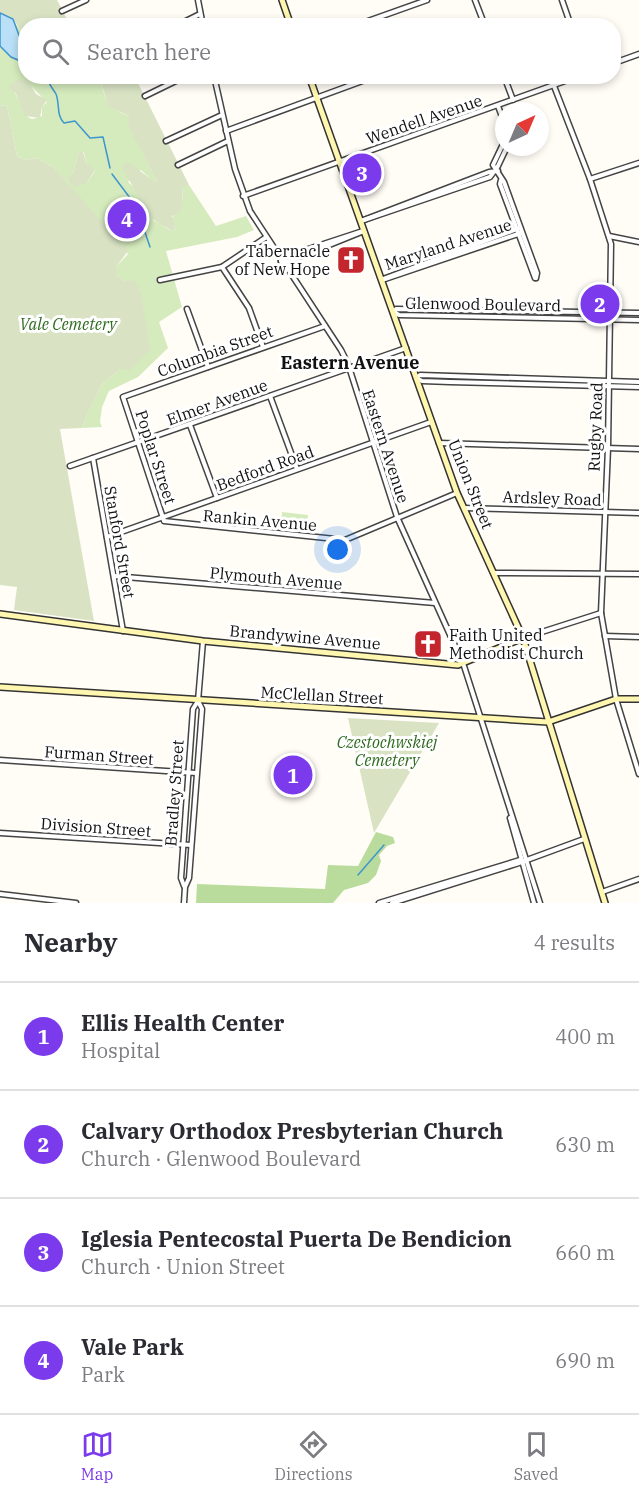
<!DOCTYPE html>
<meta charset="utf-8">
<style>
:root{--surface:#fff;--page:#f7f7f7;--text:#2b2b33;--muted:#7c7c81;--line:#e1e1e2;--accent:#7c3aed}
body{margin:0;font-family:"IBM Plex Serif",serif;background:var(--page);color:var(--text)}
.compass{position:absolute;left:495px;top:102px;width:54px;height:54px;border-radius:50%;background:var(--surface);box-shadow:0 3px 9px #0003;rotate:44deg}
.you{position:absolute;left:338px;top:550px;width:21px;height:21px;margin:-15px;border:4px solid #fff;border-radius:50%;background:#1a73e8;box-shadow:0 0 0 9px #1a73e833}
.badge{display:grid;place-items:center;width:39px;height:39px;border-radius:50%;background:var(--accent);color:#fff;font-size:20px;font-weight:700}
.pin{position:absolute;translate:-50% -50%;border:3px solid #fff;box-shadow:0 2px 6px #0006}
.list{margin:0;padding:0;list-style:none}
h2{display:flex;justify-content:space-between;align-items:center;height:78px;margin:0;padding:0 24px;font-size:26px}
h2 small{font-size:20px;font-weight:400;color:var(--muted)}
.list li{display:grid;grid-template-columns:39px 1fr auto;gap:18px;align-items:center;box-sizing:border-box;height:108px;padding:0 24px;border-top:2px solid var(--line)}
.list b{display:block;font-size:22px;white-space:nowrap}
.list p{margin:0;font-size:20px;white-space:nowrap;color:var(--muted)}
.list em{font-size:20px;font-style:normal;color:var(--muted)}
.icon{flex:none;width:33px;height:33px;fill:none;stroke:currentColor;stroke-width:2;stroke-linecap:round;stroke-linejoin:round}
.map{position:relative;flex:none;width:639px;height:903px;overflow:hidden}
.search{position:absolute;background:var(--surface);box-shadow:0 3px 9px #0003;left:18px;right:18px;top:18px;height:66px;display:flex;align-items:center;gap:15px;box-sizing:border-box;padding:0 21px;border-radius:24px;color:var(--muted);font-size:22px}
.sheet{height:510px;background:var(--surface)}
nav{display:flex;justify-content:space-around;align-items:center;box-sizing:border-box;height:84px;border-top:2px solid var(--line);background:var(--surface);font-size:16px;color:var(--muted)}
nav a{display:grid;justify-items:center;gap:3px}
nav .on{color:var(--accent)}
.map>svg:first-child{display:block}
</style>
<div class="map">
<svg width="639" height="903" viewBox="0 0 639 903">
<rect width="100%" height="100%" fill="#fffdf5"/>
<g fill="#d5ebbd" fill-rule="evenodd">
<path d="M 0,13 C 30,27 25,47 26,76 L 99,77 C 106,99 106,108 129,116 L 129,125 L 157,181 L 155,183 L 141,170 L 128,182 L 138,191 L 154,221 C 162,223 165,229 173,231 L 176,228 L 172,218 L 183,200 L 182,186 L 189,185 L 216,226 L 246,216 L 254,230 L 237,237 L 166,251 L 182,307 L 159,322 L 168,348 L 138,377 L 109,391 L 102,407 L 100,422 L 102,427 L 81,428 L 102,384 L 120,369 L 125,282 L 116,275 L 116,267 L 128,254 L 53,167 L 37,158 L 25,160 L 17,156 L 7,105 L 0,106 ZM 32,87 L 47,102 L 42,107 L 42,116 L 32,119 L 28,117 L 12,88 ZM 79,152 L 84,152 L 86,163 L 95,171 L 86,184 L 67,180 L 73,173 Z"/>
<path d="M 282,512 L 308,515 L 306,532 L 281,529 Z"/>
</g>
<path fill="#b9dc9c" d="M 376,832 L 393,837 L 395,843 L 387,846 L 379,855 L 381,861 L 376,875 L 368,883 L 344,890 L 333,903 L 196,903 L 197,884 L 325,889 L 328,865 L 358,866 Z"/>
<g fill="#d9e3c4">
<path d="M 0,0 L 57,0 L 70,25 L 26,26 L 25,36 L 13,19 L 0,13 Z"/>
<path d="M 99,77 L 135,77 L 189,185 L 182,187 C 183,198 185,211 172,216 L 176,228 L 173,231 C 170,230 155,221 153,219 C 150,217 123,170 122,166 L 128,162 L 155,182 L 157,181 L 128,125 L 129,116 L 109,107 Z"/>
<path d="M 19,79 L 28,81 L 36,94 L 47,100 L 42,107 L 40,118 L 25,116 L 16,94 L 8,86 Z"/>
<path d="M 7,105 L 17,156 L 25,160 L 37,158 L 53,167 L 128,251 L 116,267 L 116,275 L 125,282 L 134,280 L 141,293 L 150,350 L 129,370 L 120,369 L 102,384 L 81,428 L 60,429 L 94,621 L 14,610 L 17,587 L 0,585 L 0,106 Z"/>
<path d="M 83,151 L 86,163 L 95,170 L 86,184 L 73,187 L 67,179 L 73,173 L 79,152 Z"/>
<path d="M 348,718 L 439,723 L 374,833 Z"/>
</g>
<path fill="#b9e0f7" stroke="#3f96cf" stroke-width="1.5" d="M 0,13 L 13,19 L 20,38 L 25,42 L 25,63 L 11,57 L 0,46 Z"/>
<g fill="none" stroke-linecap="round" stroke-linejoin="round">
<g stroke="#3f96cf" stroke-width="1.5">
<path d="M 48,76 C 48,85 52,87 56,94 C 60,104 56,115 64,123 L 75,121 L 90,138 L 103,137 L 110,168"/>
<path d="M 112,174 L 136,206 L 150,247"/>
<path d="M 358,875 L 384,845"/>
</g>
<g stroke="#444" stroke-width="7">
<g id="street">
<path d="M 198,0 L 203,26"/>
<path d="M 475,0 L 485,26"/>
<path d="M 562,0 L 571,26"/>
<path d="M 62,11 L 86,0"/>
<path d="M 176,26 L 200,14"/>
<path d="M 354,26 L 427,0"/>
<path d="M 614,63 L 639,54"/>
<path d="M 214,76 L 235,169 L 250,211 L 341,350 L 348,364 L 397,517 L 464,666 L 540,903"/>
<path d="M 504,76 L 513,100"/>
<path d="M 554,86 L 590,179 L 611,244 L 608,448 L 601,613 L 616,699 L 639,774"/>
<path d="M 145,96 L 186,76"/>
<path d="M 498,106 L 504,122"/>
<path d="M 226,131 L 376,76"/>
<path d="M 166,141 L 222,115"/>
<path d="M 504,142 L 493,165 L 504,182 L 537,273 L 536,278"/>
<path d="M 178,165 L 228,141"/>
<path d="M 497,168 L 507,147"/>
<path d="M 590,179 L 639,163"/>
<path d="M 501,180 L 500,184 L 535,278"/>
<path d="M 243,196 L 579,76"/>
<path d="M 361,221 L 489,172 L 498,171"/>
<path d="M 361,221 L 490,177 L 493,173"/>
<path d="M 609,236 L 639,242"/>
<path d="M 281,261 L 284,257 L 363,231"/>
<path d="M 281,261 L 287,262 L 364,231"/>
<path d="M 222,267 L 249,308 L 263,347"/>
<path d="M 383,279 L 520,228"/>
<path d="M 160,280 L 222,267 L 265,238"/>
<path d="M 382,280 L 521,233"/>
<path d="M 187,309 L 208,367"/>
<path d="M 394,312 L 396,309 L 639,313"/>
<path d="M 394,312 L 399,315 L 639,320"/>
<path d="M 325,326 L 123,397 L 164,521 L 345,540 L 457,493"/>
<path d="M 416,378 L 420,375 L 639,382"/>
<path d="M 416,378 L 422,381 L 450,382 L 639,387"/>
<path d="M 270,396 L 297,469"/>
<path d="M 190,425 L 217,498"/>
<path d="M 439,443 L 639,449"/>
<path d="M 93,458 L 123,631"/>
<path d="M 70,466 L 406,348"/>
<path d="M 464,508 L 639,513"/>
<path d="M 107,537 L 431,422"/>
<path d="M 495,573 L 639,574"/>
<path d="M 114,576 L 435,603"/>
<path d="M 605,636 L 639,637"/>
<path d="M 523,638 L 601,613"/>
<path d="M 0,760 L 196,773"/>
<path d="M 510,818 L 534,903"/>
<path d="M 0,833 L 191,845"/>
<path d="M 184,886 L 181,878 L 193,709 L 198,701"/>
<path d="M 602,892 L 639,879"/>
<path d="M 0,894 L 76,903"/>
<path d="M 184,903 L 185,887 L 189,878 L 202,709 L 198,701 L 203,641"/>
<path d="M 379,903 L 520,860"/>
<path d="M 392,903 L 516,864 L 584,839"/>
</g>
</g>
<g stroke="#333" stroke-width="8">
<g id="secondary">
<path d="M 282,0 L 291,26"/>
<path d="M 309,76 L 457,493 L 523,638 L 605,903"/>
<path d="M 0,614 L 203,641 L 458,665 L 523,638"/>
<path d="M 0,687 L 548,722 L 616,699 L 639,699"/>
</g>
</g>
<use href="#street" stroke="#fff" stroke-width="4"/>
<use href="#secondary" stroke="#fff6b0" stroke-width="5"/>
</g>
<defs>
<g id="church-square" transform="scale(1.5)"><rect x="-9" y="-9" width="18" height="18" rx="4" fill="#c4262e" stroke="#fff"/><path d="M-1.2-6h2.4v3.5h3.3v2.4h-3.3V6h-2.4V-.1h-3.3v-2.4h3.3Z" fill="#fff"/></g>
</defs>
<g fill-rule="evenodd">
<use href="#church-square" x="351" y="260"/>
<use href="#church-square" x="428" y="644"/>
</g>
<g text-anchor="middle" stroke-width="6" stroke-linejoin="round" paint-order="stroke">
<g font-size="16" fill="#111" stroke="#fff">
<text transform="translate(424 119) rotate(-19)" y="6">Wendell Avenue</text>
<text transform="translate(448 244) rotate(-18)" y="6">Maryland Avenue</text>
<text transform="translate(483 304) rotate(1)" y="6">Glenwood Boulevard</text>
<text transform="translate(215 351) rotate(-20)" y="6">Columbia Street</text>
<text transform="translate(217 402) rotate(-20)" y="6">Elmer Avenue</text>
<text transform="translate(595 427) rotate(-88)" y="6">Rugby Road</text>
<text transform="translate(386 446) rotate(72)" y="6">Eastern Avenue</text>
<text transform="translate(156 457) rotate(72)" y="6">Poplar Street</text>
<text transform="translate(265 468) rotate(-20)" y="6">Bedford Road</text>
<text transform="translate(471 484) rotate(68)" y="6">Union Street</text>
<text transform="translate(552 498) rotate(2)" y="6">Ardsley Road</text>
<text transform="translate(260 520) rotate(5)" y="6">Rankin Avenue</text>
<text transform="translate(120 542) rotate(80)" y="6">Stanford Street</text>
<text transform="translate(276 578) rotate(5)" y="6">Plymouth Avenue</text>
<text transform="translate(305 637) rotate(5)" y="6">Brandywine Avenue</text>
<text transform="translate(322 695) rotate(3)" y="6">McClellan Street</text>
<text transform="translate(99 755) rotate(4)" y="6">Furman Street</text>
<text transform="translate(174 793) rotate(-86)" y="6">Bradley Street</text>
<text transform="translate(96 827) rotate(4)" y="6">Division Street</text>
</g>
<g font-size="16" fill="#111" stroke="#fff" text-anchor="end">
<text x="330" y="257">Tabernacle<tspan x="330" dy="18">of New Hope</tspan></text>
<text x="449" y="641" text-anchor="start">Faith United<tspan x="449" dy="18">Methodist Church</tspan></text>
</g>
<g font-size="16" font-style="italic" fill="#2f6b1f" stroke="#fff">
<text x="68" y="330">Vale Cemetery</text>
<text x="387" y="748">Czestochwskiej<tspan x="387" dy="18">Cemetery</tspan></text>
</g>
<g font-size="18" font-weight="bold" fill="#111" stroke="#fff">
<text x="350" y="369">Eastern Avenue</text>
</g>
</g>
</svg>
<svg class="compass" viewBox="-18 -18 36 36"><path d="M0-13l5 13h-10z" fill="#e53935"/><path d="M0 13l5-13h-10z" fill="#7c7c81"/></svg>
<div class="you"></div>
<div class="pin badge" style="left:293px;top:775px">1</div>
<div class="pin badge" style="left:600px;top:304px">2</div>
<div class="pin badge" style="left:362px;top:173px">3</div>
<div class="pin badge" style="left:127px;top:219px">4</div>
<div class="search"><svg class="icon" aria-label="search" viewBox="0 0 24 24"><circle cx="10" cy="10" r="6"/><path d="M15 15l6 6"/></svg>Search here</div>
</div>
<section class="sheet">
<h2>Nearby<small>4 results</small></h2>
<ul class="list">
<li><span class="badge">1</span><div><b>Ellis Health Center</b><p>Hospital</p></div><em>400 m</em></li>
<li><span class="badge">2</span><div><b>Calvary Orthodox Presbyterian Church</b><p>Church · Glenwood Boulevard</p></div><em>630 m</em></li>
<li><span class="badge">3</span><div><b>Iglesia Pentecostal Puerta De Bendicion</b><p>Church · Union Street</p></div><em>660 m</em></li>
<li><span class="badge">4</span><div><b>Vale Park</b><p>Park</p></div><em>690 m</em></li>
</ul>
</section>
<nav>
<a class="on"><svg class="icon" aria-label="map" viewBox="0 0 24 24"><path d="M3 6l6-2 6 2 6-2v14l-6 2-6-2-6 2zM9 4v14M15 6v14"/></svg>Map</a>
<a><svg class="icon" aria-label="directions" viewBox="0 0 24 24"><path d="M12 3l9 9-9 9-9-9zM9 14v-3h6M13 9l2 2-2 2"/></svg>Directions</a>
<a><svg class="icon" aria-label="saved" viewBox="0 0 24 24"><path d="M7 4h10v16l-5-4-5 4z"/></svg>Saved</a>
</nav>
